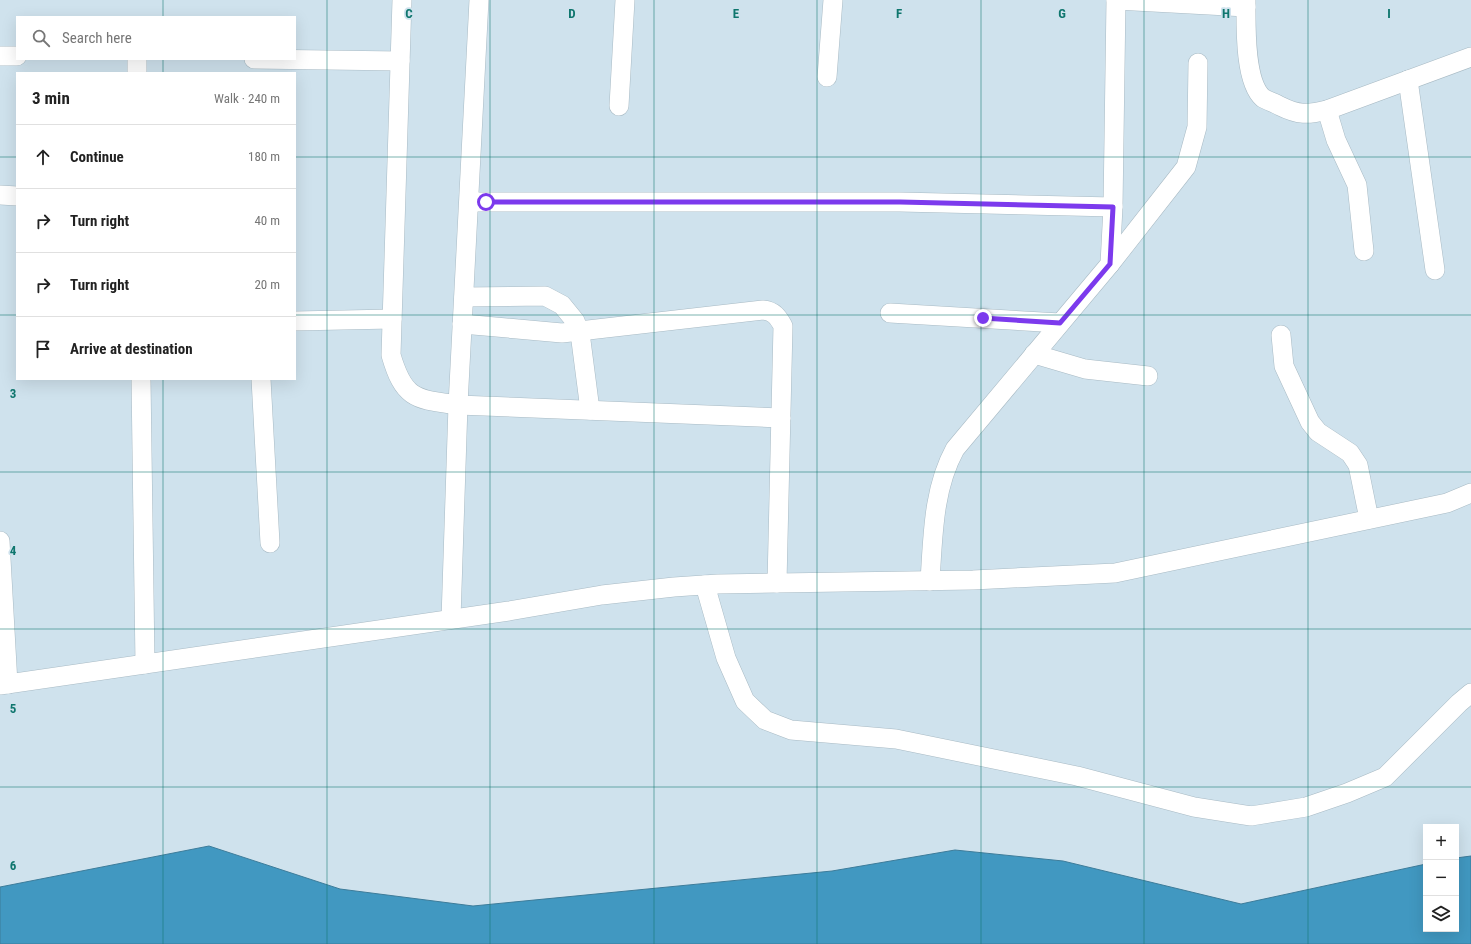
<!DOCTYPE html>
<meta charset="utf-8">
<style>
:root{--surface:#fff;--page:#f6f6f6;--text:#222;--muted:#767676;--line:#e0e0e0}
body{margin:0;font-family:"Roboto Condensed",sans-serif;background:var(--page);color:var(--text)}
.controls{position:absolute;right:12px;bottom:12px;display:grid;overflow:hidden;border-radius:0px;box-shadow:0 4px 16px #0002}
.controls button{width:36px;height:36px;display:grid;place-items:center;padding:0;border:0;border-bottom:1px solid var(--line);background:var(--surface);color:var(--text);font:20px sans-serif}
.stop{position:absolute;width:12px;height:12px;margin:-9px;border:3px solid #7c3aed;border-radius:50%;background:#fff}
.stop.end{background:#7c3aed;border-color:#fff;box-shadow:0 1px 4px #0008}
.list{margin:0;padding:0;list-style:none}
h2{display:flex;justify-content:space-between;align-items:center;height:52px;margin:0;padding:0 16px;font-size:17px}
h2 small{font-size:13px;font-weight:400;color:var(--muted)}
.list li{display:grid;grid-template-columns:26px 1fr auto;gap:12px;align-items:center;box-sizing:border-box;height:64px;padding:0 16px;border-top:1px solid var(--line)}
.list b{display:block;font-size:15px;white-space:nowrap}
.list em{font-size:13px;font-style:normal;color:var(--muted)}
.icon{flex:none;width:22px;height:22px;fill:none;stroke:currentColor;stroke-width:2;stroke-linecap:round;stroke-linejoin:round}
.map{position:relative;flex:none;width:1471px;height:944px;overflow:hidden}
.search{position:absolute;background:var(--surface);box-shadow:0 4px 16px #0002;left:16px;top:16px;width:280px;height:44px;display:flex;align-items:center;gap:10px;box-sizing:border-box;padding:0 14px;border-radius:0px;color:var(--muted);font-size:15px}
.panel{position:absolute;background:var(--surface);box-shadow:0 4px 16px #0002;left:16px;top:72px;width:280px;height:308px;border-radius:0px}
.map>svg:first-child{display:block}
</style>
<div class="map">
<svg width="1471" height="944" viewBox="0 0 1471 944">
<rect width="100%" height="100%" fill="#cfe2ed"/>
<path fill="#4198c1" stroke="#3d7c9a" d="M 209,846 L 340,889 L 473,906 L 832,871 L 955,850 L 1063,861 L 1241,904 L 1426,864 L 1426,929 L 1456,929 L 1456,858 L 1471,856 L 1471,944 L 0,944 L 0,887 Z"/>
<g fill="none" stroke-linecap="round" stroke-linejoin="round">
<g stroke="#a8bac4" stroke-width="20">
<g id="minor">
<path d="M 402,0 L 391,355 C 404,400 416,399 458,405 L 781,418"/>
<path d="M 1116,0 L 1246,7"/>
<path d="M 1246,0 C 1246,23 1244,82 1263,98 C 1268,101 1275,103 1280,106 C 1298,115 1308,115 1327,110 L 1471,57"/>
<path d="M 0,56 L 17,56"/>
<path d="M 137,59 L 137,73"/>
<path d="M 254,59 L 400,61"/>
<path d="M 827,77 L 833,0"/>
<path d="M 1408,80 L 1435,270"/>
<path d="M 619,106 L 625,0"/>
<path d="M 1327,110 L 1336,140 L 1357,185 L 1364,251"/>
<path d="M 0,195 L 17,196"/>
<path d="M 470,202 L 900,202 L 1113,207"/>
<path d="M 1110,264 L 1186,167 L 1197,127 L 1198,63"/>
<path d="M 464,297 L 545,296 L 562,305 L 575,321 L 580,333 L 590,410"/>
<path d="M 890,313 L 1060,323"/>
<path d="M 295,321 L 392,319"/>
<path d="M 462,324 L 562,333 L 763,310 C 774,311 778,317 783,326 L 777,583"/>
<path d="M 1281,335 L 1284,366 L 1310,422 L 1318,432 L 1350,453 L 1358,465 L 1369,519"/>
<path d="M 1034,354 L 1085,369 L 1148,376"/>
<path d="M 141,379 L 145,664"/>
<path d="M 261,379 L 270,543"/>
<path d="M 0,541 L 8,684"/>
<path d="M 930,581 C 933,536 933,489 955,449 L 1110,264 L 1113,207 L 1116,0"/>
<path d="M 705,585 L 726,658 L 745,701 L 765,720 L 791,730 L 896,739 L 1077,776 L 1194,807 L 1251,816 L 1306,807 L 1347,793 L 1385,777 L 1459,703 L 1471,693"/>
<path d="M 451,619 L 458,405 L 479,0"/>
<path d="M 0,685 L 509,611 L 602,595 L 674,587 L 718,584 L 973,580 L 1115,573 L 1447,503 L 1471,493"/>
</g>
</g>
<use href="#minor" stroke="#fff" stroke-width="19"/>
</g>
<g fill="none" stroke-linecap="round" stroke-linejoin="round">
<path stroke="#7c3aed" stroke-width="5" d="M 486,202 L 900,202 L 1113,207 L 1110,264 L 1060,323 L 983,318"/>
</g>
<path fill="none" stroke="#0f766e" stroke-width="1" stroke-opacity="0.55" d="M 163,0 L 163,17M 327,0 L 327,944M 490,0 L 490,944M 654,0 L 654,944M 817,0 L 817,944M 981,0 L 981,944M 1144,0 L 1144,944M 1308,0 L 1308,944M 163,59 L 163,73M 0,157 L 17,157M 295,157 L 1471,157M 0,315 L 17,315M 295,315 L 1471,315M 163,379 L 163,944M 0,472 L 1471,472M 0,629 L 1471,629M 0,787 L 1471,787"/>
<g font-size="13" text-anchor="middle" font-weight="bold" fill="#0f766e" stroke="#cfe2ed" stroke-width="3.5" stroke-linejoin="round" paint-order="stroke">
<text x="409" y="18">C</text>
<text x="572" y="18">D</text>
<text x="736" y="18">E</text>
<text x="899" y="18">F</text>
<text x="1062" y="18">G</text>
<text x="1226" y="18">H</text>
<text x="1389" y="18">I</text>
<text x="13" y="398">3</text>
<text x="13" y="555">4</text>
<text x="13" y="713">5</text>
<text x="13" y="870">6</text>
</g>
</svg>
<div class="controls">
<button>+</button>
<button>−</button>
<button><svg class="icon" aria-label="layers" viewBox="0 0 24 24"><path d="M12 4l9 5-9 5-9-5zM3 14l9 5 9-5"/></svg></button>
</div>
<div class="stop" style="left:486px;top:202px"></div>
<div class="stop end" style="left:983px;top:318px"></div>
<div class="search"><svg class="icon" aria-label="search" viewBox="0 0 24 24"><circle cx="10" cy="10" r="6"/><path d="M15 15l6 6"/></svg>Search here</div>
<section class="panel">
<h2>3 min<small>Walk · 240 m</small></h2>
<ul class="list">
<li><svg class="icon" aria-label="ahead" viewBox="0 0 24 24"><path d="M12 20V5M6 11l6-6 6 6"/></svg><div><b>Continue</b></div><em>180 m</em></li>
<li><svg class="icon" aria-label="right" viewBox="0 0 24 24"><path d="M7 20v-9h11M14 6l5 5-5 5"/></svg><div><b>Turn right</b></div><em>40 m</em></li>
<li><svg class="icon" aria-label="right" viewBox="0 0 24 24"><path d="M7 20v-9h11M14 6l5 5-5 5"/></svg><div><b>Turn right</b></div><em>20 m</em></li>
<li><svg class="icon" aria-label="arrive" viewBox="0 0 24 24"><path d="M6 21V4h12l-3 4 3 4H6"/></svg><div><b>Arrive at destination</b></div></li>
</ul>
</section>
</div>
